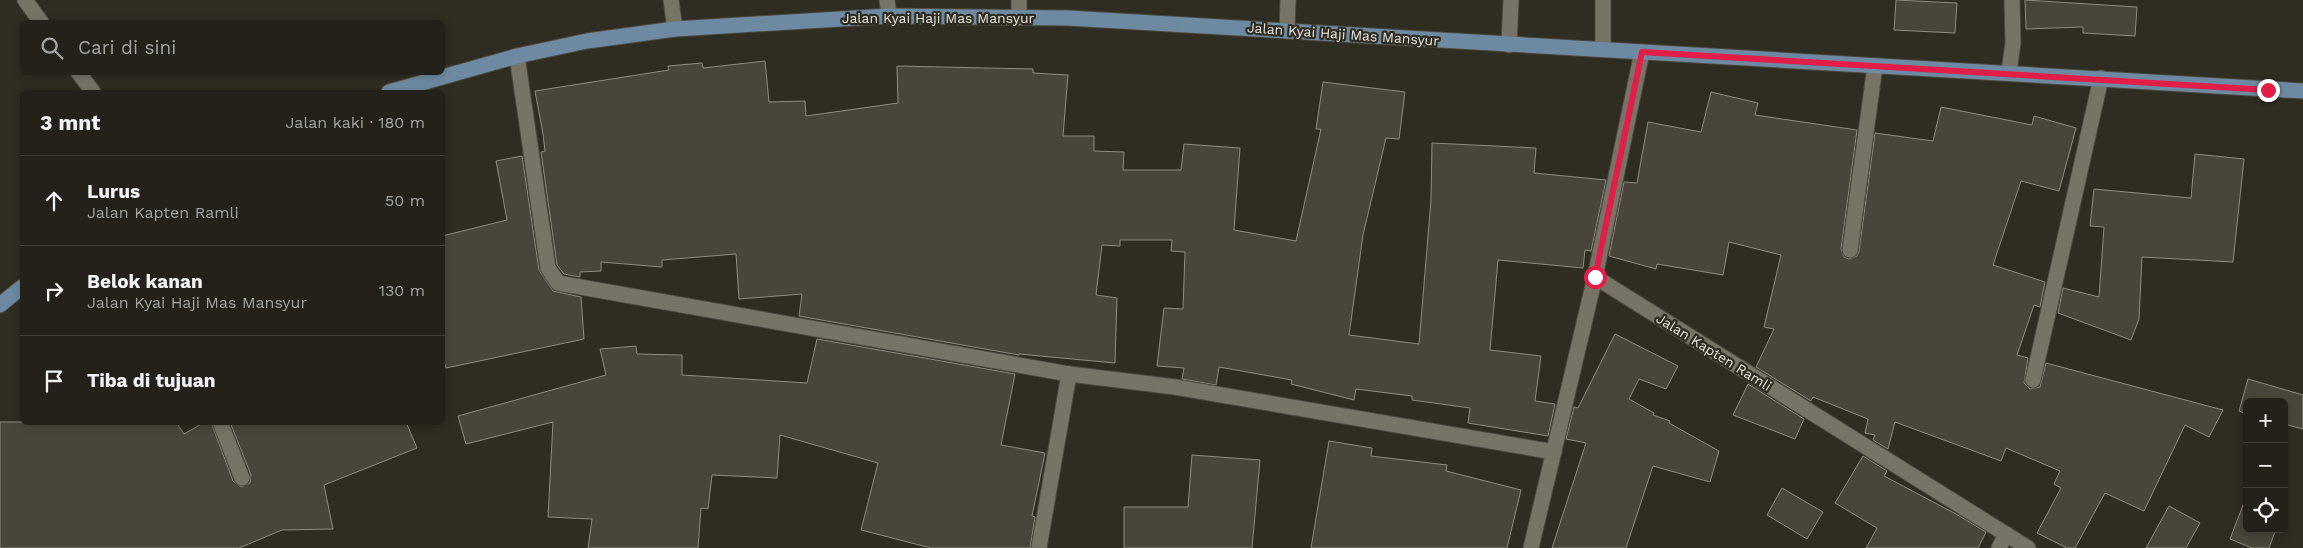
<!DOCTYPE html>
<html lang="id">
<meta charset="utf-8">
<style>
:root{--surface:#232119;--page:#2b2922;--text:#f1f3f6;--muted:#a3a3a2;--line:#403e38}
body{margin:0;font-family:"Work Sans",sans-serif;background:var(--page);color:var(--text)}
.controls{position:absolute;right:15px;bottom:15px;display:grid;overflow:hidden;border-radius:8px;box-shadow:0 2px 8px #0003}
.controls button{width:45px;height:45px;display:grid;place-items:center;padding:0;border:0;border-bottom:1px solid var(--line);background:var(--surface);color:var(--text);font:25px sans-serif}
.stop{position:absolute;width:15px;height:15px;margin:-11px;border:4px solid #e11d48;border-radius:50%;background:#fff}
.stop.end{background:#e11d48;border-color:#fff;box-shadow:0 1px 5px #0008}
.list{margin:0;padding:0;list-style:none}
h2{display:flex;justify-content:space-between;align-items:center;height:65px;margin:0;padding:0 20px;font-size:21px}
h2 small{font-size:16px;font-weight:400;color:var(--muted)}
.list li{display:grid;grid-template-columns:32px 1fr auto;gap:15px;align-items:center;box-sizing:border-box;height:90px;padding:0 20px;border-top:1px solid var(--line)}
.list b{display:block;font-size:19px;white-space:nowrap}
.list p{margin:0;font-size:16px;white-space:nowrap;color:var(--muted)}
.list em{font-size:16px;font-style:normal;color:var(--muted)}
.icon{flex:none;width:28px;height:28px;fill:none;stroke:currentColor;stroke-width:2;stroke-linecap:round;stroke-linejoin:round}
.map{position:relative;flex:none;width:2303px;height:548px;overflow:hidden}
.search{position:absolute;background:var(--surface);box-shadow:0 2px 8px #0003;left:20px;top:20px;width:425px;height:55px;display:flex;align-items:center;gap:12px;box-sizing:border-box;padding:0 18px;border-radius:8px;color:var(--muted);font-size:19px}
.panel{position:absolute;background:var(--surface);box-shadow:0 2px 8px #0003;left:20px;top:90px;width:425px;height:335px;border-radius:8px}
.map>svg:first-child{display:block}
</style>
<div class="map">
<svg width="2303" height="548" viewBox="0 0 2303 548">
<rect width="100%" height="100%" fill="#2f2c21"/>
<g fill="#49453a" stroke="#908c7f">
<path d="M 1896,0 L 1957,3 L 1955,33 L 1894,30 Z"/>
<path d="M 2025,0 L 2137,7 L 2135,36 L 2083,33 L 2083,27 L 2026,29 Z"/>
<path d="M 765,61 L 769,102 L 805,101 L 806,116 L 898,103 L 897,66 L 1033,69 L 1033,73 L 1068,75 L 1063,136 L 1094,136 L 1094,151 L 1124,152 L 1123,170 L 1181,170 L 1184,144 L 1240,148 L 1234,230 L 1296,241 L 1321,129 L 1316,129 L 1323,82 L 1405,92 L 1399,139 L 1386,138 L 1363,235 L 1349,335 L 1419,344 L 1431,200 L 1432,143 L 1536,148 L 1534,173 L 1606,180 L 1591,251 L 1585,250 L 1583,268 L 1498,260 L 1490,350 L 1541,356 L 1535,401 L 1555,404 L 1548,436 L 1468,423 L 1470,408 L 1412,400 L 1412,396 L 1356,389 L 1354,400 L 1291,384 L 1292,380 L 1219,367 L 1216,385 L 1182,379 L 1184,368 L 1157,366 L 1164,308 L 1183,309 L 1185,252 L 1171,251 L 1172,240 L 1120,240 L 1120,246 L 1102,245 L 1096,295 L 1117,298 L 1115,363 L 1019,354 L 1019,355 L 799,316 L 802,294 L 739,299 L 736,254 L 662,260 L 662,267 L 601,262 L 601,271 L 580,272 L 580,277 L 564,274 L 557,265 L 541,152 L 545,151 L 543,134 L 535,91 L 669,70 L 668,66 L 702,63 L 703,68 Z"/>
<path d="M 1711,92 L 1758,103 L 1755,115 L 1857,130 L 1841,249 L 1844,257 L 1849,259 L 1857,256 L 1859,251 L 1875,133 L 1933,141 L 1941,107 L 2032,125 L 2034,116 L 2076,128 L 2059,191 L 2021,181 L 1993,265 L 2045,282 L 2040,307 L 2034,305 L 2017,355 L 2028,358 L 2024,383 L 2030,389 L 2040,387 L 2046,363 L 2223,410 L 2209,437 L 2185,425 L 2144,511 L 2105,493 L 2075,548 L 2067,548 L 2037,533 L 2061,488 L 2054,484 L 2060,471 L 2006,448 L 2001,461 L 1895,422 L 1888,449 L 1873,440 L 1875,435 L 1865,433 L 1868,419 L 1813,397 L 1811,401 L 1756,367 L 1774,329 L 1764,327 L 1781,255 L 1729,242 L 1723,275 L 1657,264 L 1656,269 L 1609,256 L 1624,182 L 1637,183 L 1648,122 L 1701,132 Z"/>
<path d="M 2195,154 L 2244,159 L 2233,262 L 2142,257 L 2139,319 L 2131,340 L 2058,313 L 2063,288 L 2099,297 L 2104,227 L 2090,226 L 2094,189 L 2191,198 Z"/>
<path d="M 522,156 L 539,270 L 553,291 L 581,297 L 584,339 L 446,368 L 442,353 L 442,236 L 507,220 L 496,161 Z"/>
<path d="M 1615,334 L 1678,366 L 1666,389 L 1639,379 L 1629,399 L 1654,413 L 1653,415 L 1670,421 L 1669,423 L 1719,451 L 1710,482 L 1653,466 L 1626,548 L 1552,548 L 1586,443 L 1566,439 L 1574,407 L 1578,408 Z"/>
<path d="M 817,339 L 1015,374 L 1001,445 L 1045,453 L 1032,516 L 1035,517 L 1030,548 L 931,548 L 861,530 L 878,463 L 780,435 L 777,478 L 712,475 L 708,509 L 701,508 L 698,548 L 588,548 L 592,519 L 548,517 L 553,422 L 466,444 L 458,416 L 606,375 L 600,349 L 636,346 L 637,354 L 682,355 L 682,375 L 807,383 Z"/>
<path d="M 2248,379 L 2303,395 L 2303,429 L 2284,424 L 2284,402 L 2247,402 L 2247,414 L 2239,411 Z"/>
<path d="M 1748,384 L 1804,419 L 1795,439 L 1733,415 Z"/>
<path d="M 0,422 L 176,422 L 184,434 L 205,422 L 211,422 L 233,481 L 241,487 L 250,483 L 251,475 L 230,422 L 406,422 L 417,448 L 324,485 L 333,529 L 282,530 L 239,548 L 0,548 Z"/>
<path d="M 1329,441 L 1372,448 L 1371,456 L 1447,465 L 1446,471 L 1521,490 L 1507,548 L 1311,548 Z"/>
<path d="M 1192,455 L 1260,460 L 1252,548 L 1124,548 L 1124,507 L 1188,507 Z"/>
<path d="M 1863,456 L 1887,471 L 1884,476 L 1956,514 L 1986,532 L 1978,548 L 1866,548 L 1877,528 L 1835,503 Z"/>
<path d="M 1782,488 L 1823,512 L 1807,539 L 1767,515 Z"/>
<path d="M 2245,500 L 2247,529 L 2276,529 L 2269,548 L 2252,548 L 2230,539 Z"/>
<path d="M 2169,506 L 2200,523 L 2186,548 L 2146,548 Z"/>
</g>
<g fill="none" stroke-linecap="round" stroke-linejoin="round">
<g stroke="#4d4a41" stroke-width="17">
<g id="lane">
<path d="M 1287,31 L 1288,0"/>
<path d="M 1509,45 L 1511,0"/>
</g>
</g>
<g stroke="#4d4a41" stroke-width="17">
<g id="street">
<path d="M 671,0 L 675,29"/>
<path d="M 887,0 L 889,16"/>
<path d="M 1019,0 L 1019,17"/>
<path d="M 1603,0 L 1603,49"/>
<path d="M 1642,52 L 1595,277 L 2028,548"/>
<path d="M 517,56 L 548,268 L 558,283 L 1069,374 L 1175,387 L 1554,452"/>
<path d="M 2009,72 L 2013,43 L 2012,0"/>
<path d="M 1850,250 L 1875,66"/>
<path d="M 2033,380 L 2101,78"/>
<path d="M 220,422 L 242,478"/>
<path d="M 1039,548 L 1069,374"/>
<path d="M 1531,548 L 1595,277"/>
<path d="M 1999,548 L 2006,534"/>
</g>
</g>
<g stroke="#4d4a41" stroke-width="17">
<g id="secondary">
<path d="M 25,0 L 41,22"/>
<path d="M 78,72 L 93,92"/>
</g>
</g>
<g stroke="#4d4a41" stroke-width="17">
<g id="primary">
<path d="M 389,92 L 517,56 L 587,41 L 675,29 L 889,16 L 1068,18 L 2303,91"/>
<path d="M 0,305 L 22,287"/>
</g>
</g>
<use href="#lane" stroke="#777367" stroke-width="15"/>
<use href="#street" stroke="#777367" stroke-width="15"/>
<use href="#secondary" stroke="#777367" stroke-width="15"/>
<use href="#primary" stroke="#6e8aa2" stroke-width="15"/>
</g>
<g fill="none" stroke-linecap="round" stroke-linejoin="round">
<path stroke="#e11d48" stroke-width="6" d="M 1595,277 L 1642,52 L 2268,90"/>
</g>
<g text-anchor="middle" stroke-width="4.5" stroke-linejoin="round" paint-order="stroke">
<g font-size="14" fill="#e5e3dc" stroke="#2f2c21">
<text x="938" y="23">Jalan Kyai Haji Mas Mansyur</text>
<text transform="translate(1343 34) rotate(4)" y="5">Jalan Kyai Haji Mas Mansyur</text>
<text transform="translate(1714 352) rotate(32)" y="5">Jalan Kapten Ramli</text>
</g>
</g>
</svg>
<div class="controls">
<button>+</button>
<button>−</button>
<button><svg class="icon" aria-label="locate" viewBox="0 0 24 24"><circle cx="12" cy="12" r="6"/><path d="M12 2v4M12 18v4M2 12h4M18 12h4"/></svg></button>
</div>
<div class="stop" style="left:1595px;top:277px"></div>
<div class="stop end" style="left:2268px;top:90px"></div>
<div class="search"><svg class="icon" aria-label="search" viewBox="0 0 24 24"><circle cx="10" cy="10" r="6"/><path d="M15 15l6 6"/></svg>Cari di sini</div>
<section class="panel">
<h2>3 mnt<small>Jalan kaki · 180 m</small></h2>
<ul class="list">
<li><svg class="icon" aria-label="ahead" viewBox="0 0 24 24"><path d="M12 20V5M6 11l6-6 6 6"/></svg><div><b>Lurus</b><p>Jalan Kapten Ramli</p></div><em>50 m</em></li>
<li><svg class="icon" aria-label="right" viewBox="0 0 24 24"><path d="M7 20v-9h11M14 6l5 5-5 5"/></svg><div><b>Belok kanan</b><p>Jalan Kyai Haji Mas Mansyur</p></div><em>130 m</em></li>
<li><svg class="icon" aria-label="arrive" viewBox="0 0 24 24"><path d="M6 21V4h12l-3 4 3 4H6"/></svg><div><b>Tiba di tujuan</b></div></li>
</ul>
</section>
</div>
